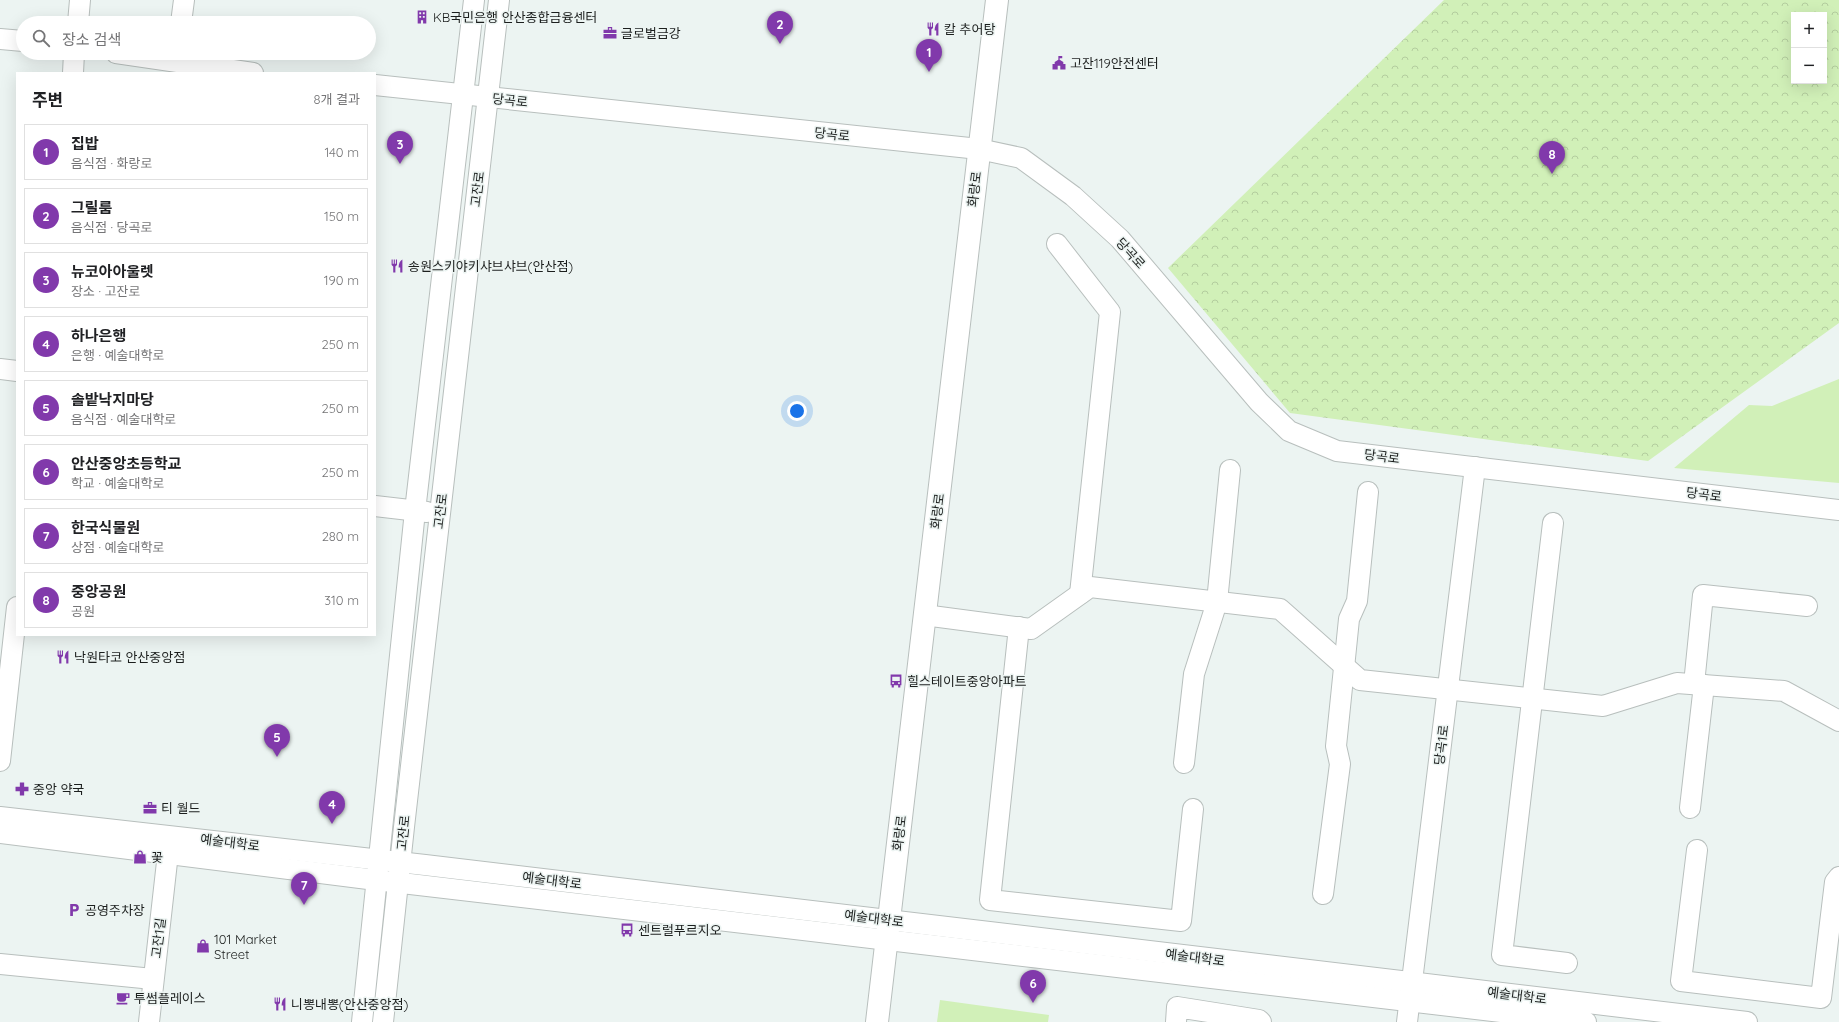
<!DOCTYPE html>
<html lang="ko">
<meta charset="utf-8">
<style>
:root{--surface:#fff;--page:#f2f2f2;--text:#202124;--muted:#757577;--line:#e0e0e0;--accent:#8139ab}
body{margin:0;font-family:Quicksand,"Noto Sans KR",sans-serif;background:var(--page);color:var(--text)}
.controls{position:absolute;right:12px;top:12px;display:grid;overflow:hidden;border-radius:0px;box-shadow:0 4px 16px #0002}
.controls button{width:36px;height:36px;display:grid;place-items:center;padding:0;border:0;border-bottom:1px solid var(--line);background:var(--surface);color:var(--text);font:20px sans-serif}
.you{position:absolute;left:797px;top:411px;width:14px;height:14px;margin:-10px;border:3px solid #fff;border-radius:50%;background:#1a73e8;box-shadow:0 0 0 6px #1a73e833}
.badge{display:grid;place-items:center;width:26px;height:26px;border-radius:50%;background:var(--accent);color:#fff;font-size:13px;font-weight:700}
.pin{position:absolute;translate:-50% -33px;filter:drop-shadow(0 1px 2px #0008)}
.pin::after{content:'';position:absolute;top:21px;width:14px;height:12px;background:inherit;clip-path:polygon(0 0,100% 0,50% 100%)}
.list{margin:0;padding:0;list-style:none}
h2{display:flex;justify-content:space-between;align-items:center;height:52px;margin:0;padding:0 16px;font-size:17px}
h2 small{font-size:13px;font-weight:400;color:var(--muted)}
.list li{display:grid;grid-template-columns:26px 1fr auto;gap:12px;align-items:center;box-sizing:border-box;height:56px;margin:0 8px 8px;padding:0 8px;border:1px solid var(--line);border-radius:0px}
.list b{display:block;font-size:15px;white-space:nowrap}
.list p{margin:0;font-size:13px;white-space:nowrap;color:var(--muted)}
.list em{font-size:13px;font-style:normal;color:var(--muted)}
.icon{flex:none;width:22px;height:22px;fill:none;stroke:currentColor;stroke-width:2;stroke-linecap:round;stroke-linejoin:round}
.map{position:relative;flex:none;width:1839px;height:1022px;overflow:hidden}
.search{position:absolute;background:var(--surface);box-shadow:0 4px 16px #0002;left:16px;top:16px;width:360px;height:44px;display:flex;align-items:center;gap:10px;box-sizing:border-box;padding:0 14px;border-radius:22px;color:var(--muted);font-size:15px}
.panel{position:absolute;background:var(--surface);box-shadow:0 4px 16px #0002;left:16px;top:72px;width:360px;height:564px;border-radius:0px}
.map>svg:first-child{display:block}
</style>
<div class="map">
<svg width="1839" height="1022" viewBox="0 0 1839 1022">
<defs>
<pattern id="park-crowns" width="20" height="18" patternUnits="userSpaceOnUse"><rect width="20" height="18" fill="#d1f0b8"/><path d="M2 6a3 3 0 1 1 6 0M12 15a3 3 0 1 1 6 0" fill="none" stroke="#b3cd9e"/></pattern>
</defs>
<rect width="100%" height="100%" fill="#ecf4f2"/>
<path fill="url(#park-crowns)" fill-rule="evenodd" d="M 1444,0 L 1839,0 L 1839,323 L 1648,461 L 1290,413 L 1168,268 ZM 1794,15 L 1824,15 L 1824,81 L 1794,81 Z"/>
<g fill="#d1f0b8">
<path d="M 1839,379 L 1839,483 L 1674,468 L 1749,405 L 1772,406 Z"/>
<path d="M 940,1000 L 1049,1015 L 1048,1022 L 937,1022 Z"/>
</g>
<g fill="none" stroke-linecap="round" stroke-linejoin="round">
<g stroke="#b8bfbd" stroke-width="22">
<g id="minor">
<path d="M 78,23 L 80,0"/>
<path d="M 181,23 L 184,0"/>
<path d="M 0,39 L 23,41"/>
<path d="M 116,53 L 253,73"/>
<path d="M 73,73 L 74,53"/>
<path d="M 375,85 L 979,149 L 1021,158 L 1073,196 L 1120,239 L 1259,402 L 1289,431 L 1337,451 L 1839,510"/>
<path d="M 1057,244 L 1110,312 L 1080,594"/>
<path d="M 0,369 L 17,371"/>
<path d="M 375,506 L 427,512"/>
<path d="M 1553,523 L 1502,955 L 1567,963"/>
<path d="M 924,615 L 1031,629 L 1090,587 L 1280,609 L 1360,680 L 1603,706 L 1677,683 L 1784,691 L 1839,721"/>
<path d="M 1019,627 L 990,900 L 1181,921 L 1193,809"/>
<path d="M 1694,684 L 1703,595 L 1807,606"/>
<path d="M 0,761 L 17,607"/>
<path d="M 1184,763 L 1194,674 L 1217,602 L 1230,470"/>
<path d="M 1690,808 L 1704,685"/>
<path d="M 0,817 L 425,865 L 1747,1022"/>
<path d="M 0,833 L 376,880 L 1586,1022"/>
<path d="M 1697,850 L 1681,981 L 1821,998 L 1835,882 L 1839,877"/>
<path d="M 1323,894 L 1340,764 L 1336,746 L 1349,619 L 1357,601 L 1368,492"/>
<path d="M 0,964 L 153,979"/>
<path d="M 149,1022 L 168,853"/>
<path d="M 362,1022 L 415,511 L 474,0"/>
<path d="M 383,1022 L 404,827 L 499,0"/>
<path d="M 1176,1022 L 1177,1007 L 1259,1020 L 1261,1022"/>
<path d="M 1407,1022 L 1475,467"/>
</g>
</g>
<g stroke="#b8bfbd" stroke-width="24">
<path id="major" d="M 877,1022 L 997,0"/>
</g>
<use href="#minor" stroke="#fff" stroke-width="20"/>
<use href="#major" stroke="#fff" stroke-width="22"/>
</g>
<defs>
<g id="building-bare" transform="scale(1.08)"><path d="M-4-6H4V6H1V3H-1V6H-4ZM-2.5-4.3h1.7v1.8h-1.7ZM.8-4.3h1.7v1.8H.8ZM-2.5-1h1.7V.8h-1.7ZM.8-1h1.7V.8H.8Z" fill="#8139ab" stroke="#ecf4f2" stroke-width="2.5" paint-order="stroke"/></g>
<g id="restaurant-bare" transform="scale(1.08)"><path d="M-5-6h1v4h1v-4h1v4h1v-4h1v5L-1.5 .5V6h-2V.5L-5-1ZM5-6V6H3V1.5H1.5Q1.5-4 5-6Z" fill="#8139ab" stroke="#ecf4f2" stroke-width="2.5" paint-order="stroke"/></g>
<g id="office-bare" transform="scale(1.08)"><path d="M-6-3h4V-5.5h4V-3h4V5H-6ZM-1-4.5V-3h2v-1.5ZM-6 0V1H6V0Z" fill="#8139ab" stroke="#ecf4f2" stroke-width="2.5" paint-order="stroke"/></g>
<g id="civic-bare" transform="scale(1.08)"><path d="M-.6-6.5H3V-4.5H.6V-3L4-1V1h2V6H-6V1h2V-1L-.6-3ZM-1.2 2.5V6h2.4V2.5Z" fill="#8139ab" stroke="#ecf4f2" stroke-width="2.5" paint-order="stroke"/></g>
<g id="bus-bare" transform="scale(1.08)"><path d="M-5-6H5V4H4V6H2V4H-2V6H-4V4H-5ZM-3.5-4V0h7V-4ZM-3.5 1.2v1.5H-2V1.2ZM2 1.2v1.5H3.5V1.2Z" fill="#8139ab" stroke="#ecf4f2" stroke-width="2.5" paint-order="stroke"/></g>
<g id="pharmacy-bare" transform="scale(1.08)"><path d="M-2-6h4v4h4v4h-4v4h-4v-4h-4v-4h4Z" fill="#8139ab" stroke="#ecf4f2" stroke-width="2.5" paint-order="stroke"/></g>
<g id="shop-bare" transform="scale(1.08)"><path d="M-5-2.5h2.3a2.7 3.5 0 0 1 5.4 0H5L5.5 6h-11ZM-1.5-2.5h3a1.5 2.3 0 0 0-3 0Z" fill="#8139ab" stroke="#ecf4f2" stroke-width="2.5" paint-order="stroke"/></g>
<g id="parking-bare" transform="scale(1.08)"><path d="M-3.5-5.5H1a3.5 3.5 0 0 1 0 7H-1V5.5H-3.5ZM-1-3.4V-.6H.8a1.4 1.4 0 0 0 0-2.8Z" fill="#8139ab" stroke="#ecf4f2" stroke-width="2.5" paint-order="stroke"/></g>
<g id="cafe-bare" transform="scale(1.08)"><path d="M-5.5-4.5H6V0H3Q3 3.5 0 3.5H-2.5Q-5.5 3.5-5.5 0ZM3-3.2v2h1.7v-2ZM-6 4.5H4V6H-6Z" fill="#8139ab" stroke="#ecf4f2" stroke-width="2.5" paint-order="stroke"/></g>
</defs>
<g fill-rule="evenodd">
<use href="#building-bare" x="422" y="17"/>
<use href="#restaurant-bare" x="933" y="29"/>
<use href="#office-bare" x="610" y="33"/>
<use href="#civic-bare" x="1059" y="63"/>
<use href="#restaurant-bare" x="397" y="266"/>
<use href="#restaurant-bare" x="63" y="657"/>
<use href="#bus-bare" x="896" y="681"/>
<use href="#pharmacy-bare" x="22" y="789"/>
<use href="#office-bare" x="150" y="808"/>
<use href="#shop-bare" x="140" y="857"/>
<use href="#parking-bare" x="74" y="910"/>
<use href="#bus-bare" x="627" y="930"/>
<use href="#shop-bare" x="203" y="946"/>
<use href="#cafe-bare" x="123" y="998"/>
<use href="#restaurant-bare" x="280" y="1004"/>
</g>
<g text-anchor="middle" stroke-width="3" stroke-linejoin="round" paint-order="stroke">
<g font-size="13" fill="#1c1f1e" stroke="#ecf4f2" text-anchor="start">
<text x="433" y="22">KB국민은행 안산종합금융센터</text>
<text x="944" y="34">칼 추어탕</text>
<text x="621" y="38">글로벌금강</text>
<text x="1070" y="68">고잔119안전센터</text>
<text x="408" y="271">송원스키야키샤브샤브(안산점)</text>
<text x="74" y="662">낙원타코 안산중앙점</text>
<text x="907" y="686">힐스테이트중앙아파트</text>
<text x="33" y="794">중앙 약국</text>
<text x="161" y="813">티 월드</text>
<text x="151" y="862">꽃</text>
<text x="85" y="915">공영주차장</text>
<text x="638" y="935">센트럴푸르지오</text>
<text x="214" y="944">101 Market<tspan x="214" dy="15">Street</tspan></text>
<text x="134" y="1003">투썸플레이스</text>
<text x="291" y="1009">니뽕내뽕(안산중앙점)</text>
</g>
<g font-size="13" fill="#1c1f1e" stroke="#ecf4f2">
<text transform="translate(510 100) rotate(6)" y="5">당곡로</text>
<text transform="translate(832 134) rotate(6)" y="5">당곡로</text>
<text transform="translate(477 189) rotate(-83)" y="5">고잔로</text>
<text transform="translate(974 189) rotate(-83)" y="5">화랑로</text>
<text transform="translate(1131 253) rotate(48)" y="5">당곡로</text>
<text transform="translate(1382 456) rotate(7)" y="5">당곡로</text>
<text transform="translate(1704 494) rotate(7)" y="5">당곡로</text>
<text transform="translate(440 511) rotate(-83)" y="5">고잔로</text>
<text transform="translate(937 511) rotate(-83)" y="5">화랑로</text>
<text transform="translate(1441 745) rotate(-83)" y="5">당곡1로</text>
<text transform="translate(403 833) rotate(-84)" y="5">고잔로</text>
<text transform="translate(899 833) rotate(-83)" y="5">화랑로</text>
<text transform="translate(230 842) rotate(7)" y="5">예술대학로</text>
<text transform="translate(552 880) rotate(7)" y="5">예술대학로</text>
<text transform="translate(874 918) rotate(7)" y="5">예술대학로</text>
<text transform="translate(158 938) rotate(-83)" y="5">고잔1길</text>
<text transform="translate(1195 957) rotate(7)" y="5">예술대학로</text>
<text transform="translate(1517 995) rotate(7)" y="5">예술대학로</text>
</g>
</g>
</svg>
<div class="controls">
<button>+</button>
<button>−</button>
</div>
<div class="you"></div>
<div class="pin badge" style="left:929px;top:72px">1</div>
<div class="pin badge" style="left:780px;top:44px">2</div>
<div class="pin badge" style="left:400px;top:164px">3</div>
<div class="pin badge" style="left:332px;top:824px">4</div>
<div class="pin badge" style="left:277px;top:757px">5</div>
<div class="pin badge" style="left:1033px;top:1003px">6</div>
<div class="pin badge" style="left:304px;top:905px">7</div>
<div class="pin badge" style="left:1552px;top:174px">8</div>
<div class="search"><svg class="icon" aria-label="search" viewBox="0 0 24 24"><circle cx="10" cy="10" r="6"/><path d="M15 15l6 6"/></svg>장소 검색</div>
<section class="panel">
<h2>주변<small>8개 결과</small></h2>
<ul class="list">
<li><span class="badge">1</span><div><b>집밥</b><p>음식점 · 화랑로</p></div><em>140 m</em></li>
<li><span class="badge">2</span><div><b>그릴룸</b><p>음식점 · 당곡로</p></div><em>150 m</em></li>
<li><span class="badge">3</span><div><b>뉴코아아울렛</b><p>장소 · 고잔로</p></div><em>190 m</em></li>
<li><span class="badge">4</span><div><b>하나은행</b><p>은행 · 예술대학로</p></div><em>250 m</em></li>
<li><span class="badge">5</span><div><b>솔밭낙지마당</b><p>음식점 · 예술대학로</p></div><em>250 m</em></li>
<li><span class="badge">6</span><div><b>안산중앙초등학교</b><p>학교 · 예술대학로</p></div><em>250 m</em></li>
<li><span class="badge">7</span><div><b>한국식물원</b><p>상점 · 예술대학로</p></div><em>280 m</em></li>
<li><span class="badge">8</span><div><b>중앙공원</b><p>공원</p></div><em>310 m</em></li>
</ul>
</section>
</div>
